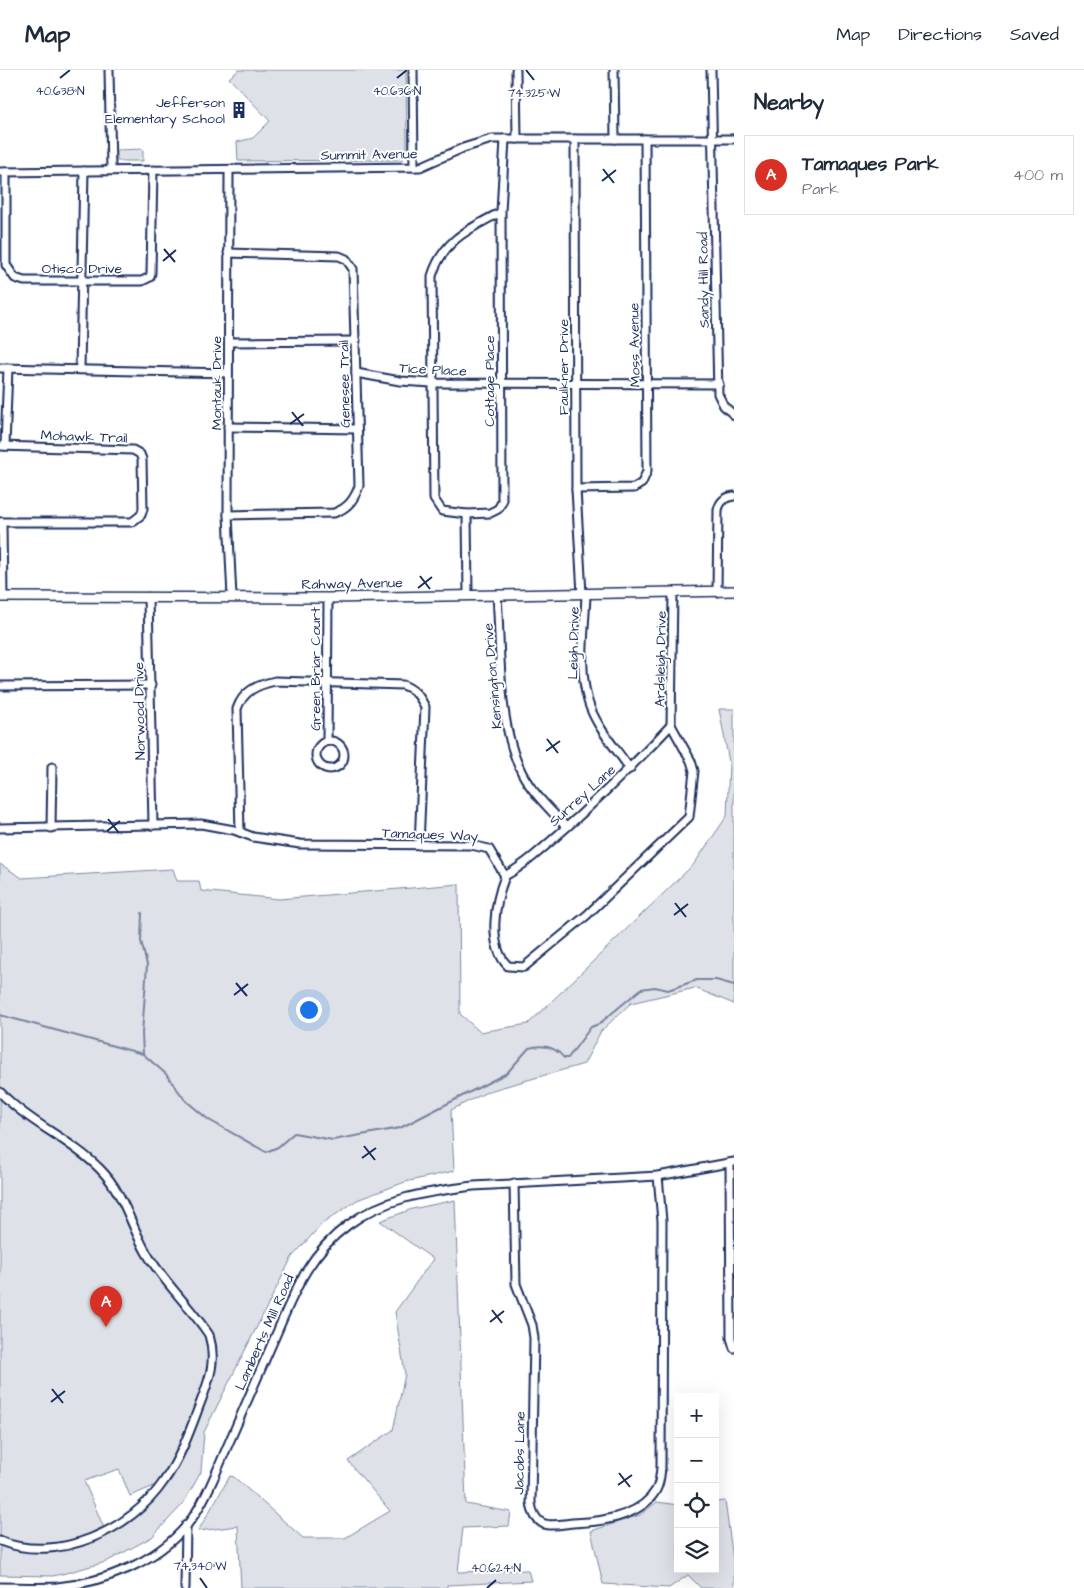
<!DOCTYPE html>
<meta charset="utf-8">
<style>
:root{--surface:#fff;--page:#f2f2f3;--text:#1f2937;--muted:#747a83;--line:#e0e1e3;--accent:#d93025}
body{margin:0;font-family:"Architects Daughter",sans-serif;background:var(--page);color:var(--text)}
.controls{position:absolute;right:15px;bottom:15px;display:grid;overflow:hidden;border-radius:0px;box-shadow:0 5px 20px #0002}
.controls button{width:45px;height:45px;display:grid;place-items:center;padding:0;border:0;border-bottom:1px solid var(--line);background:var(--surface);color:var(--text);font:25px sans-serif}
.you{position:absolute;left:308px;top:939px;width:18px;height:18px;margin:-12px;border:4px solid #fff;border-radius:50%;background:#1a73e8;box-shadow:0 0 0 8px #1a73e833}
.badge{display:grid;place-items:center;width:32px;height:32px;border-radius:50%;background:var(--accent);color:#fff;font-size:16px;font-weight:700}
.pin{position:absolute;translate:-50% -41px;filter:drop-shadow(0 1px 2px #0008)}
.pin::after{content:'';position:absolute;top:26px;width:18px;height:15px;background:inherit;clip-path:polygon(0 0,100% 0,50% 100%)}
.list{margin:0;padding:0;list-style:none}
h2{display:flex;justify-content:space-between;align-items:center;height:65px;margin:0;padding:0 20px;font-size:21px}
h2 small{font-size:16px;font-weight:400;color:var(--muted)}
.list li{display:grid;grid-template-columns:32px 1fr auto;gap:15px;align-items:center;box-sizing:border-box;height:80px;margin:0 10px 10px;padding:0 10px;border:1px solid var(--line);border-radius:0px}
.list b{display:block;font-size:19px;white-space:nowrap}
.list p{margin:0;font-size:16px;white-space:nowrap;color:var(--muted)}
.list em{font-size:16px;font-style:normal;color:var(--muted)}
.icon{flex:none;width:28px;height:28px;fill:none;stroke:currentColor;stroke-width:2;stroke-linecap:round;stroke-linejoin:round}
.map{position:relative;flex:none;width:734px;height:1518px;overflow:hidden}
header{display:flex;align-items:center;gap:30px;box-sizing:border-box;height:70px;padding:0 25px;background:var(--surface);border-bottom:1px solid var(--line)}
header strong{font-size:24px}
nav{display:flex;gap:28px;margin-inline-start:auto;font-size:18px}
main{display:flex}
aside{flex:1;background:var(--surface)}
.map>svg:first-child{display:block}
</style>
<header>
<strong>Map</strong>
<nav><a>Map</a><a>Directions</a><a>Saved</a></nav>
</header>
<main>
<div class="map">
<svg width="734" height="1518" viewBox="0 0 734 1518">
<rect width="100%" height="100%" fill="#fff"/>
<filter id="ink" filterUnits="userSpaceOnUse"><feTurbulence type="fractalNoise" baseFrequency=".02" numOctaves="2"/><feDisplacementMap in="SourceGraphic" scale="10" xChannelSelector="R" yChannelSelector="G"/><feConvolveMatrix kernelMatrix="1 2 1 2 8 2 1 2 1" color-interpolation-filters="sRGB"/></filter>
<g filter="url(#ink)">
<g fill="#dee1e7" stroke="#7c88a2" fill-rule="evenodd">
<path d="M 239,0 L 406,0 L 407,82 L 402,90 L 238,91 L 237,72 L 253,68 L 270,51 L 229,8 Z"/>
<path d="M 143,79 L 143,91 L 117,91 L 117,80 Z"/>
<path d="M 719,639 L 734,639 L 734,934 L 695,918 L 631,933 L 601,961 L 584,994 L 489,1021 L 451,1040 L 454,1101 L 405,1112 L 357,1130 L 322,1154 L 292,1187 L 204,1362 L 201,1402 L 183,1434 L 152,1467 L 106,1492 L 62,1504 L 53,1506 L 0,1505 L 0,794 L 22,808 L 173,799 L 177,811 L 199,811 L 201,821 L 279,829 L 459,814 L 460,944 L 480,962 L 528,954 L 694,794 L 727,746 L 729,692 ZM 119,1399 L 130,1426 L 171,1409 L 107,1465 L 84,1411 Z"/>
<path d="M 455,1130 L 466,1434 L 511,1442 L 509,1456 L 463,1458 L 458,1502 L 528,1500 L 531,1511 L 447,1515 L 447,1518 L 241,1518 L 238,1456 L 198,1461 L 230,1406 L 234,1407 L 303,1468 L 345,1468 L 390,1441 L 348,1391 L 393,1360 L 405,1304 L 395,1242 L 433,1189 L 380,1151 L 412,1139 Z"/>
<path d="M 725,1431 L 734,1497 L 734,1518 L 701,1518 L 688,1505 L 669,1518 L 603,1514 L 591,1461 L 640,1445 L 657,1432 L 678,1435 L 678,1499 L 715,1499 L 715,1432 Z"/>
</g>
<g fill="none" stroke-linecap="round" stroke-linejoin="round">
<g stroke="#77839f" stroke-width="2">
<path d="M 142,843 L 141,871 L 147,895 L 142,964 L 143,984"/>
<path d="M 0,945 L 143,984 L 166,1004 L 185,1030 L 209,1050 L 266,1082 L 278,1077 L 294,1063 L 333,1070 L 400,1058 L 507,1003 L 529,978 C 543,974 555,976 564,988 L 568,988 L 591,957 L 599,954 L 641,919 L 655,917 L 668,920 L 697,910 L 716,910 L 734,915"/>
</g>
<g stroke="#1b2f5e" stroke-width="11">
<g id="minor">
<path d="M 109,0 L 111,100"/>
<path d="M 413,0 L 414,97"/>
<path d="M 516,0 L 517,69"/>
<path d="M 614,0 L 615,69"/>
<path d="M 711,0 L 718,324 L 724,336 L 734,345"/>
<path d="M 575,69 L 576,419 L 582,524"/>
<path d="M 229,100 L 228,445 L 232,527"/>
<path d="M 0,102 L 420,97 L 463,78 L 492,69 L 734,69"/>
<path d="M 6,102 L 6,195 L 15,208 L 24,211 L 142,211 L 150,207 L 151,203 L 153,100"/>
<path d="M 501,142 C 469,159 443,170 432,206 L 434,429 L 442,441 L 467,444 L 490,443 L 498,439 L 502,432 L 501,142 L 505,69"/>
<path d="M 229,272 L 356,271"/>
<path d="M 0,298 L 228,303"/>
<path d="M 80,299 L 84,101"/>
<path d="M 356,303 L 400,311 L 432,313 L 719,314"/>
<path d="M 228,357 L 357,359"/>
<path d="M 0,376 L 133,380 L 140,384 L 142,389 L 143,439 L 141,445 L 132,452 L 0,452"/>
<path d="M 5,376 L 8,298"/>
<path d="M 576,419 L 634,418 L 642,413 L 647,401 L 645,69"/>
<path d="M 467,444 L 468,525"/>
<path d="M 228,445 L 334,443 C 348,438 354,430 359,416 L 353,199 L 346,189 L 339,186 L 228,183"/>
<path d="M 2,452 L 3,527"/>
<path d="M 717,522 L 718,440 C 720,431 725,427 734,426"/>
<path d="M 586,524 C 585,559 578,597 588,631 C 595,656 616,678 630,699"/>
<path d="M 497,525 C 501,580 497,654 522,703 C 533,724 551,740 566,757"/>
<path d="M 148,527 L 153,755"/>
<path d="M 0,616 L 151,615"/>
<path d="M 671,655 L 673,523"/>
<circle cx="330" cy="685" r="14"/>
<path d="M 327,671 L 328,528"/>
<path d="M 0,758 L 201,754 L 234,760 L 253,767 L 300,774 L 471,775 L 489,779 L 505,806 C 495,832 487,875 508,896 L 524,897 L 587,845 L 689,747 L 694,701 L 691,691 L 671,655"/>
<path d="M 51,758 L 52,697"/>
<path d="M 240,762 L 237,639 C 243,621 257,615 275,611 L 403,615 C 415,620 419,625 425,637 L 419,775"/>
<path d="M 505,806 C 531,791 554,768 577,748 C 609,718 641,688 671,655"/>
<path d="M 0,1022 C 29,1053 70,1069 100,1099 C 124,1123 130,1154 146,1182 C 163,1212 190,1236 209,1265 C 218,1294 207,1315 197,1342 C 188,1366 179,1390 164,1411 C 131,1460 58,1494 0,1471"/>
<path d="M 730,1093 L 731,1268 L 734,1278"/>
<path d="M 514,1113 L 516,1214 L 532,1255 L 534,1268 L 531,1433 C 532,1441 535,1449 542,1453 C 550,1457 563,1454 573,1453 C 599,1452 641,1447 656,1420 C 660,1413 660,1406 661,1398 L 662,1151 L 658,1106"/>
<path d="M 0,1517 C 18,1517 38,1518 57,1517 C 105,1512 155,1493 187,1455 C 207,1430 218,1397 231,1368 C 247,1332 262,1296 278,1260 C 296,1218 310,1183 348,1155 C 385,1127 428,1122 473,1116 L 658,1106 L 734,1092"/>
<path d="M 185,1518 L 186,1455"/>
</g>
</g>
<g stroke="#1b2f5e" stroke-width="12">
<path id="tertiary" d="M 0,527 L 328,528 L 734,521"/>
</g>
<use href="#minor" stroke="#fff" stroke-width="7"/>
<use href="#tertiary" stroke="#fff" stroke-width="9"/>
</g>
</g>
<path fill="none" stroke="#1b2f5e" stroke-width="2" d="M 526,0 L 534,10M 60,8 L 70,0M 397,8 L 407,0M 603,99 L 614,113M 602,111 L 616,100M 164,179 L 175,192M 163,191 L 176,180M 292,342 L 303,356M 290,354 L 304,344M 420,506 L 430,519M 418,518 L 432,507M 547,669 L 558,683M 546,681 L 560,671M 108,749 L 119,763M 107,761 L 120,751M 675,833 L 686,847M 674,845 L 688,834M 236,913 L 247,926M 234,925 L 248,914M 364,1076 L 375,1090M 362,1088 L 376,1078M 492,1240 L 502,1253M 490,1252 L 504,1241M 52,1319 L 63,1333M 51,1332 L 65,1321M 619,1403 L 630,1417M 618,1415 L 632,1405M 200,1508 L 207,1518M 487,1518 L 496,1510"/>
<defs>
<g id="building-bare" transform="scale(1.35)"><path d="M-4-6H4V6H1V3H-1V6H-4ZM-2.5-4.3h1.7v1.8h-1.7ZM.8-4.3h1.7v1.8H.8ZM-2.5-1h1.7V.8h-1.7ZM.8-1h1.7V.8H.8Z" fill="#1b2f5e" stroke="#fff" stroke-width="2.5" paint-order="stroke"/></g>
</defs>
<g fill-rule="evenodd">
<use href="#building-bare" x="239" y="40"/>
</g>
<g text-anchor="middle" stroke-width="4" stroke-linejoin="round" paint-order="stroke">
<g font-size="14" fill="#1b2f5e" stroke="#fff" text-anchor="end">
<text x="225" y="37">Jefferson<tspan x="225" dy="16">Elementary School</tspan></text>
</g>
<g font-size="14" fill="#1b2f5e" stroke="#fff">
<text transform="translate(369 84) rotate(-1)" y="5">Summit Avenue</text>
<text x="82" y="203">Otisco Drive</text>
<text transform="translate(703 210) rotate(-91)" y="5">Sandy Hill Road</text>
<text transform="translate(634 275) rotate(-91)" y="5">Moss Avenue</text>
<text transform="translate(563 297) rotate(-90)" y="5">Faulkner Drive</text>
<text transform="translate(433 299) rotate(3)" y="5">Tice Place</text>
<text transform="translate(489 311) rotate(-90)" y="5">Cottage Place</text>
<text transform="translate(216 313) rotate(-90)" y="5">Montauk Drive</text>
<text transform="translate(344 314) rotate(-91)" y="5">Genesee Trail</text>
<text transform="translate(84 366) rotate(2)" y="5">Mohawk Trail</text>
<text transform="translate(352 513) rotate(-1)" y="5">Rahway Avenue</text>
<text transform="translate(573 573) rotate(-89)" y="5">Leigh Drive</text>
<text transform="translate(660 589) rotate(-89)" y="5">Ardsleigh Drive</text>
<text transform="translate(315 599) rotate(-90)" y="5">Green Briar Court</text>
<text transform="translate(492 606) rotate(-95)" y="5">Kensington Drive</text>
<text transform="translate(139 641) rotate(-91)" y="5">Norwood Drive</text>
<text transform="translate(582 725) rotate(-42)" y="5">Surrey Lane</text>
<text transform="translate(430 764) rotate(2)" y="5">Tamaques Way</text>
<text transform="translate(264 1262) rotate(-66)" y="5">Lamberts Mill Road</text>
<text transform="translate(519 1383) rotate(-89)" y="5">Jacobs Lane</text>
</g>
</g>
<g font-size="12" text-anchor="middle" fill="#1b2f5e" stroke="#fff" stroke-width="4" stroke-linejoin="round" paint-order="stroke">
<text x="60" y="25">40.638°N</text>
<text x="397" y="25">40.636°N</text>
<text x="534" y="27">74.325°W</text>
<text x="200" y="1500">74.340°W</text>
<text x="496" y="1502">40.624°N</text>
</g>
</svg>
<div class="controls">
<button>+</button>
<button>−</button>
<button><svg class="icon" aria-label="locate" viewBox="0 0 24 24"><circle cx="12" cy="12" r="6"/><path d="M12 2v4M12 18v4M2 12h4M18 12h4"/></svg></button>
<button><svg class="icon" aria-label="layers" viewBox="0 0 24 24"><path d="M12 4l9 5-9 5-9-5zM3 14l9 5 9-5"/></svg></button>
</div>
<div class="you"></div>
<div class="pin badge" style="left:106px;top:1257px">A</div>
</div>
<aside>
<h2>Nearby<small></small></h2>
<ul class="list">
<li><span class="badge">A</span><div><b>Tamaques Park</b><p>Park</p></div><em>400 m</em></li>
</ul>
</aside>
</main>
